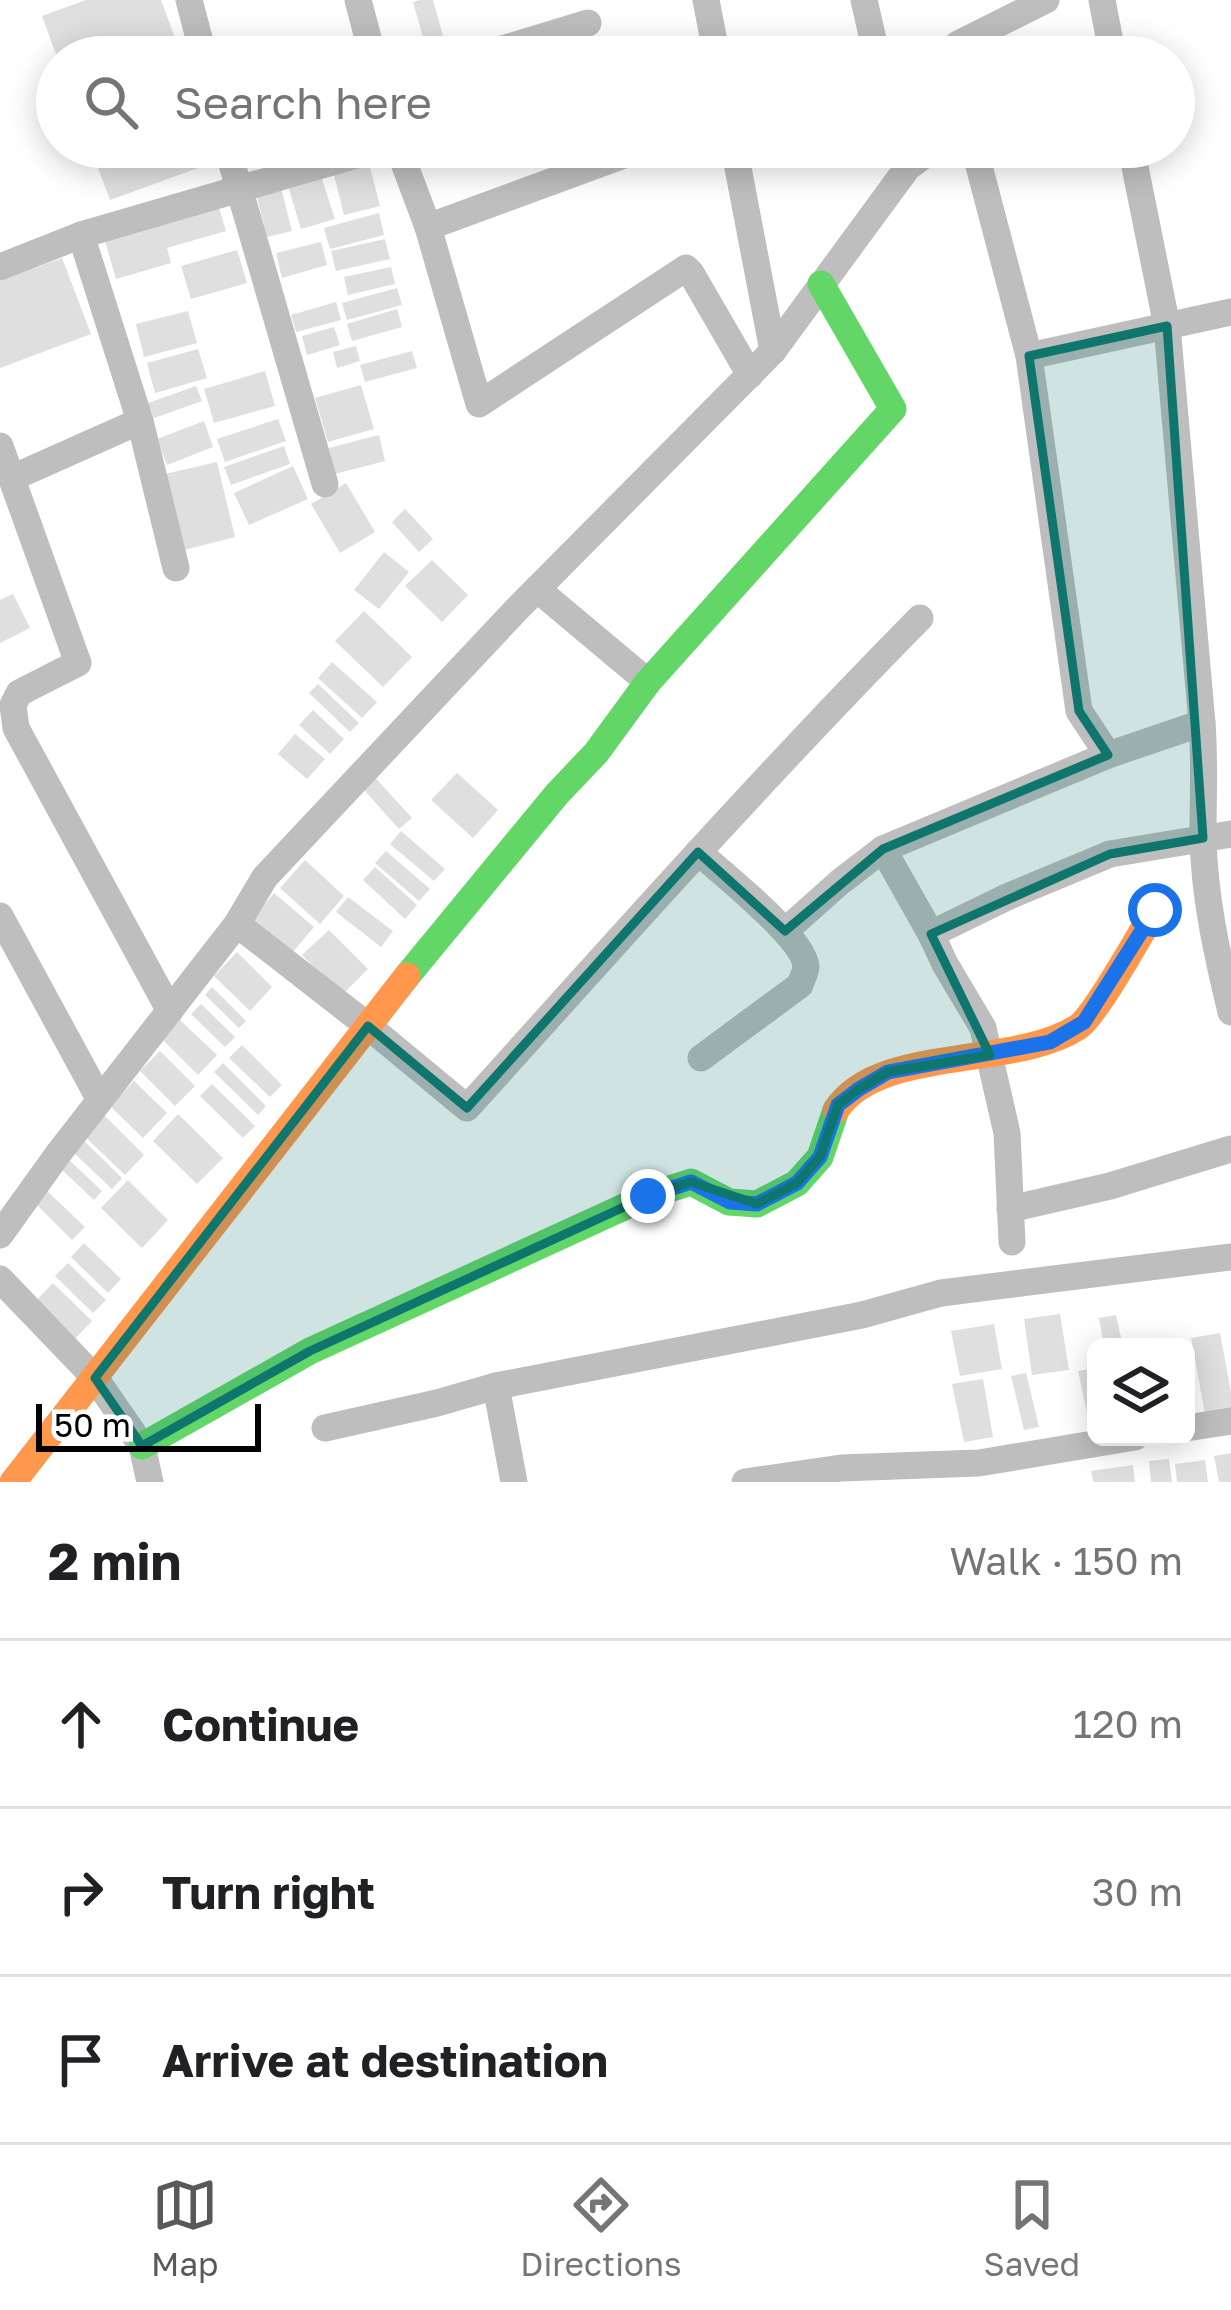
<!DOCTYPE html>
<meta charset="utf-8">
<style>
:root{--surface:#fff;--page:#f2f2f2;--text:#202124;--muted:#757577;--line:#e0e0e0;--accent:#595959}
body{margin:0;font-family:"Golos Text",sans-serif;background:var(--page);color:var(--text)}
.controls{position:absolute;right:36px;bottom:36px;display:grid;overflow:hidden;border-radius:18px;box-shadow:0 6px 30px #0003}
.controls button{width:108px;height:108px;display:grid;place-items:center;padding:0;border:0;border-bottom:3px solid var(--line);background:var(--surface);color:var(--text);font:60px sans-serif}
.scale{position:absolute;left:36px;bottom:30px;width:225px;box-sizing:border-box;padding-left:12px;border:6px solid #000;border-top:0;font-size:33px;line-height:42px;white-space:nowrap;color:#000;-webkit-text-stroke:9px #fff;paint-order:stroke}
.stop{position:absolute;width:36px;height:36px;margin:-27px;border:9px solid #1a73e8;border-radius:50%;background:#fff}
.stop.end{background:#1a73e8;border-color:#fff;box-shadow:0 3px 12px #0008}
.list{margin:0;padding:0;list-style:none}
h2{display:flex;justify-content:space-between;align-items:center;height:156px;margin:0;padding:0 48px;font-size:51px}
h2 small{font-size:39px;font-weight:400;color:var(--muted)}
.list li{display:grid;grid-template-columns:78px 1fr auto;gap:36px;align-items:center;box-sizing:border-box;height:168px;padding:0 48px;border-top:3px solid var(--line)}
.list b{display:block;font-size:45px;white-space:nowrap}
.list em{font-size:39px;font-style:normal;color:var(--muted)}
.icon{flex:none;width:66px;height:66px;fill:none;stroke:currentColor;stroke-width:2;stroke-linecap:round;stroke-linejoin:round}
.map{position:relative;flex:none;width:1231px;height:1482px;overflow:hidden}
.search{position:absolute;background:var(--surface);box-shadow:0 6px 30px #0003;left:36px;right:36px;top:36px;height:132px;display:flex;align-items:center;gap:30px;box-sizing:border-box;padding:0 42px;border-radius:66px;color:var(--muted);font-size:45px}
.sheet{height:660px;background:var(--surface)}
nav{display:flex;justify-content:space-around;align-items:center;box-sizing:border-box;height:168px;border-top:3px solid var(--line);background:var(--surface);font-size:33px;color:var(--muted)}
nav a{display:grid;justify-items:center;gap:6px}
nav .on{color:var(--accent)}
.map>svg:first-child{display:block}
</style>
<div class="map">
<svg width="1231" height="1482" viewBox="0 0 1231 1482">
<rect width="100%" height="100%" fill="#fff"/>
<g fill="#dfdfdf">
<path d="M 86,0 L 161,0 L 182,57 L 57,57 L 42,16 Z"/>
<path d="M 420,0 L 433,0 L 447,50 L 428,55 L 413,2 Z"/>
<path d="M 90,147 L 215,147 L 220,160 L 110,200 Z"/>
<path d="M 248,147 L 305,147 L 306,151 L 253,165 Z"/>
<path d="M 369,163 L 380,206 L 344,215 L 333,171 Z"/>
<path d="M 322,179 L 335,219 L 301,229 L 289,189 Z"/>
<path d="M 281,188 L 292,231 L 267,237 L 256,194 Z"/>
<path d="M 217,201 L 226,231 L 167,248 L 171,263 L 116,279 L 103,234 Z"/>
<path d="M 379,213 L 384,235 L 330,249 L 324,228 Z"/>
<path d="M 385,239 L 390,259 L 336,271 L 331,251 Z"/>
<path d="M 321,242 L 327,265 L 282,278 L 276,253 Z"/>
<path d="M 237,250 L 247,283 L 191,299 L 181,266 Z"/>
<path d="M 62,258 L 91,334 L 0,368 L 0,281 Z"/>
<path d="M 391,267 L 395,284 L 348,295 L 344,277 Z"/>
<path d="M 397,288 L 402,305 L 347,320 L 342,303 Z"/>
<path d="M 336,302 L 341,320 L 296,332 L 291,315 Z"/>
<path d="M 397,309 L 402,327 L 352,341 L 347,324 Z"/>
<path d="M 188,311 L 197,343 L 144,357 L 136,324 Z"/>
<path d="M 334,327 L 340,345 L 307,355 L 302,336 Z"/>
<path d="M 356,346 L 360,361 L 337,368 L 333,352 Z"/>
<path d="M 198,349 L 207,378 L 155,393 L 147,363 Z"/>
<path d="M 412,351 L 417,368 L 365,382 L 360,365 Z"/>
<path d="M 265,371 L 275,406 L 214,423 L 204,389 Z"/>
<path d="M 361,385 L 374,429 L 328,442 L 315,398 Z"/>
<path d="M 196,386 L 202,401 L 154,418 L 148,403 Z"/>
<path d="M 278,419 L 286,441 L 225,462 L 217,439 Z"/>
<path d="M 204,421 L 213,447 L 167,465 L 157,439 Z"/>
<path d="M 379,435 L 385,461 L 335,474 L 329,448 Z"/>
<path d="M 284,446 L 290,464 L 231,485 L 224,467 Z"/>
<path d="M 217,462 L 235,537 L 184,550 L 165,474 Z"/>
<path d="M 293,466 L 308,499 L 249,525 L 234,493 Z"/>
<path d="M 346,483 L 375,532 L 340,553 L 311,504 Z"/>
<path d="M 405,509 L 433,539 L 419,552 L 392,522 Z"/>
<path d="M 384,552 L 409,572 L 379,609 L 354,590 Z"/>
<path d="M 432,560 L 468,595 L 442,622 L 405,586 Z"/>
<path d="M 13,594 L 30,628 L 0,643 L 0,600 Z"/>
<path d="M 364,611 L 412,657 L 383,687 L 335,641 Z"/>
<path d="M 332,662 L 377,702 L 362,718 L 318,678 Z"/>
<path d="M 318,684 L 359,723 L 350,732 L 309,693 Z"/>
<path d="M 313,710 L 344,739 L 330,754 L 299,725 Z"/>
<path d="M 295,734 L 325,759 L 307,779 L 278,754 Z"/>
<path d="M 369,771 L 412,818 L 399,829 L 357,782 Z"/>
<path d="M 457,773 L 498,810 L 473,838 L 431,800 Z"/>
<path d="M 401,831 L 445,869 L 434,881 L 390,844 Z"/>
<path d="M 386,851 L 430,889 L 419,901 L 375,863 Z"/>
<path d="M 305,860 L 344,896 L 320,924 L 280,888 Z"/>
<path d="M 375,867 L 417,905 L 405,919 L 363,880 Z"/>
<path d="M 274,893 L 314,927 L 292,953 L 252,919 Z"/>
<path d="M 348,897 L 393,931 L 381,947 L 336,912 Z"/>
<path d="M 329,930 L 368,969 L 342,995 L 302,955 Z"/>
<path d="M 237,952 L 272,987 L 250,1011 L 214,976 Z"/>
<path d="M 212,987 L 246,1021 L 239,1028 L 205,995 Z"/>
<path d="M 201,1004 L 235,1037 L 225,1047 L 191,1014 Z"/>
<path d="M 180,1020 L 217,1055 L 198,1075 L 162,1039 Z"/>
<path d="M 242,1045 L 282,1085 L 270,1097 L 229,1058 Z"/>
<path d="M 160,1051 L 195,1086 L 175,1106 L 140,1071 Z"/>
<path d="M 223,1063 L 266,1106 L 258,1115 L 214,1072 Z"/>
<path d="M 134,1081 L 167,1113 L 143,1138 L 110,1106 Z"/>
<path d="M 212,1084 L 255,1126 L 243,1138 L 200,1096 Z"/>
<path d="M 101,1112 L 144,1155 L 125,1175 L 81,1133 Z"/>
<path d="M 178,1114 L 223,1158 L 197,1184 L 153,1141 Z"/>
<path d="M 82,1139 L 122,1178 L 112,1189 L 71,1150 Z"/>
<path d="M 67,1158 L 102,1191 L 94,1200 L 59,1167 Z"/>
<path d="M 128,1180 L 168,1220 L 142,1248 L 101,1208 Z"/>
<path d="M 43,1187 L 85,1227 L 72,1240 L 31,1199 Z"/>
<path d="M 84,1243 L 121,1279 L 108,1293 L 71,1257 Z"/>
<path d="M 68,1263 L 106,1300 L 93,1313 L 55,1276 Z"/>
<path d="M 53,1283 L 92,1321 L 69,1345 L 30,1307 Z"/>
<path d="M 1060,1314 L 1069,1370 L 1032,1375 L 1024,1319 Z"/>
<path d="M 1116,1315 L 1123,1347 L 1104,1347 L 1099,1318 Z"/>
<path d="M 994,1324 L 1002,1369 L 960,1376 L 951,1331 Z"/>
<path d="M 1220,1333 L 1231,1392 L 1231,1410 L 1205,1414 L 1191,1338 Z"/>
<path d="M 1096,1368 L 1096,1426 L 1090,1427 L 1078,1371 Z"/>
<path d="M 1026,1373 L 1039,1427 L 1024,1430 L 1011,1376 Z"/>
<path d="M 983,1379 L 993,1437 L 964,1442 L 952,1384 Z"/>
<path d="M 1231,1453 L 1231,1482 L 1219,1482 L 1214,1456 Z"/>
<path d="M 1169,1459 L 1172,1482 L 1151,1482 L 1149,1461 Z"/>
<path d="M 1205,1460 L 1208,1482 L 1177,1482 L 1175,1464 Z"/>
<path d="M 1133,1465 L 1135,1482 L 1093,1482 L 1091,1471 Z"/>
</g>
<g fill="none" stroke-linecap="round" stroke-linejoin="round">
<g stroke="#bebebe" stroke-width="27">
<path d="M 189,0 L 204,57"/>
<path d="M 358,0 L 373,57"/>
<path d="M 706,0 L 717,57"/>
<path d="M 864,0 L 877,57"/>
<path d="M 1102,0 L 1113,57"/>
<path d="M 476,57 L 588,23"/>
<path d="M 959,57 L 958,44 L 1046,0"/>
<path d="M 227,147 L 325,484"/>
<path d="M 398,147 L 428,227 L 479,404 L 686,268 L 691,273 L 750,375"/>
<path d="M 734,147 L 773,351"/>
<path d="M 974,147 L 1029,356 L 1079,711 L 1108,755"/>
<path d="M 1131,147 L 1167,326 L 1202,723 C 1205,761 1203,798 1203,836 C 1204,896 1217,954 1231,1012"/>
<path d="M 428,227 L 640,149"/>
<path d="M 81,235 L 140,421 L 176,568"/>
<path d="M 0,267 L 81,235 L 384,147"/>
<path d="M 1029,356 L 1231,312"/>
<path d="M 0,446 L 78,663 L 19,693 L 13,705 L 16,728 L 170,1011"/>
<path d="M 12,478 L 140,421"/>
<path d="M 537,589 L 648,682"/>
<path d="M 883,849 L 931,934 L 945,964 L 983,1028 L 1007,1133 L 1012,1242"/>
<path d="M 698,852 C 721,872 805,939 806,967 C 806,971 801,981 800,985 L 701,1058"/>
<path d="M 0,916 L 100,1100"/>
<path d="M 237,924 L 368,1026 L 467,1108 C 616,943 764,776 920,618"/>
<path d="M 785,931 L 840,882 L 883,849 L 1108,755 L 1202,723"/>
<path d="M 931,934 L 1007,897 L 1110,854 L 1231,834"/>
<path d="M 1010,1209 L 1110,1186 L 1231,1149"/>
<path d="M 0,1235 L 58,1154 L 237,924 L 265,877 L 518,608 L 773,351 L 908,167 L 936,147"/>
<path d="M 0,1279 L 95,1378 L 142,1446 L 150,1482"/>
<path d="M 325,1428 L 437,1403 L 496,1386"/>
<path d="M 1186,1428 L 1231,1421"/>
<path d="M 514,1482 L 496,1386 L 862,1315 L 941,1293 L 1231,1257"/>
<path d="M 745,1482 L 841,1468 L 979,1463 L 1135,1437"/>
</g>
<g stroke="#63d668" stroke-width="27">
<path d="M 407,976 L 557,794 L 596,753 L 648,682 L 893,409 L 821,284"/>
<path d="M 142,1446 L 310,1351 L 648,1196 L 691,1182 L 729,1202 L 757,1204 L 797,1183 L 820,1157 L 836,1110"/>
</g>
<g stroke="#ff974d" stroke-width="27">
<path d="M 836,1110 C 878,1045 1014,1069 1078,1027 C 1096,1015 1140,934 1155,910"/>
<path d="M 13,1482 L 407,976"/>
</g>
</g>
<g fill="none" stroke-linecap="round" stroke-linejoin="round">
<path stroke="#1a73e8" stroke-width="15" d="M 648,1196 L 691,1182 L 730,1202 L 757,1204 L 797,1183 L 820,1157 L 838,1105 L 859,1089 L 888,1072 L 1050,1042 L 1084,1022 L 1155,910"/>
</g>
<path fill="#0f766e" fill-opacity="0.2" stroke="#0f766e" stroke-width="9" stroke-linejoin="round" d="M 1167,326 L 1203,838 L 1110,854 L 931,934 L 990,1055 L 888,1072 L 859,1089 L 838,1105 L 820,1157 L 797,1183 L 757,1204 L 691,1182 L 648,1196 L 310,1351 L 142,1446 L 95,1378 L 368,1026 L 467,1108 L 698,852 L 785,931 L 883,849 L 1108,755 L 1079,711 L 1029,356 Z"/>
</svg>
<div class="controls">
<button><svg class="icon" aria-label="layers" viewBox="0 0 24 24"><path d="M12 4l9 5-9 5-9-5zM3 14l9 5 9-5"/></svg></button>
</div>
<div class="scale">50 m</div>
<div class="stop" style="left:1155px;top:910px"></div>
<div class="stop end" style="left:648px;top:1196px"></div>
<div class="search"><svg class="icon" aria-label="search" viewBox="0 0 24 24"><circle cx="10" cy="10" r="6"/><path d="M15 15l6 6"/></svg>Search here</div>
</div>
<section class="sheet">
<h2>2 min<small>Walk · 150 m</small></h2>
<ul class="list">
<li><svg class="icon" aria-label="ahead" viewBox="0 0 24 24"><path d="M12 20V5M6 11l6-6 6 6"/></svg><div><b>Continue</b></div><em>120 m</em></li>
<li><svg class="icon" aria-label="right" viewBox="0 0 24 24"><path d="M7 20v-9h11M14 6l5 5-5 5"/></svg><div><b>Turn right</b></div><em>30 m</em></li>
<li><svg class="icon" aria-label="arrive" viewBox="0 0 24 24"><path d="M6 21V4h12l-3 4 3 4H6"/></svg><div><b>Arrive at destination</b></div></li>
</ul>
</section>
<nav>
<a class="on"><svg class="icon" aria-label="map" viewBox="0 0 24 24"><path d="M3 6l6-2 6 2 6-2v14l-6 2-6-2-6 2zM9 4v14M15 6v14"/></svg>Map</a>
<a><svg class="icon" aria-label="directions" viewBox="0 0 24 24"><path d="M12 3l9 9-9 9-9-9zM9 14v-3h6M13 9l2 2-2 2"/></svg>Directions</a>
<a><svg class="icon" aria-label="saved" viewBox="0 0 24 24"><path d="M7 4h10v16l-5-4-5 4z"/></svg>Saved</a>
</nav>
